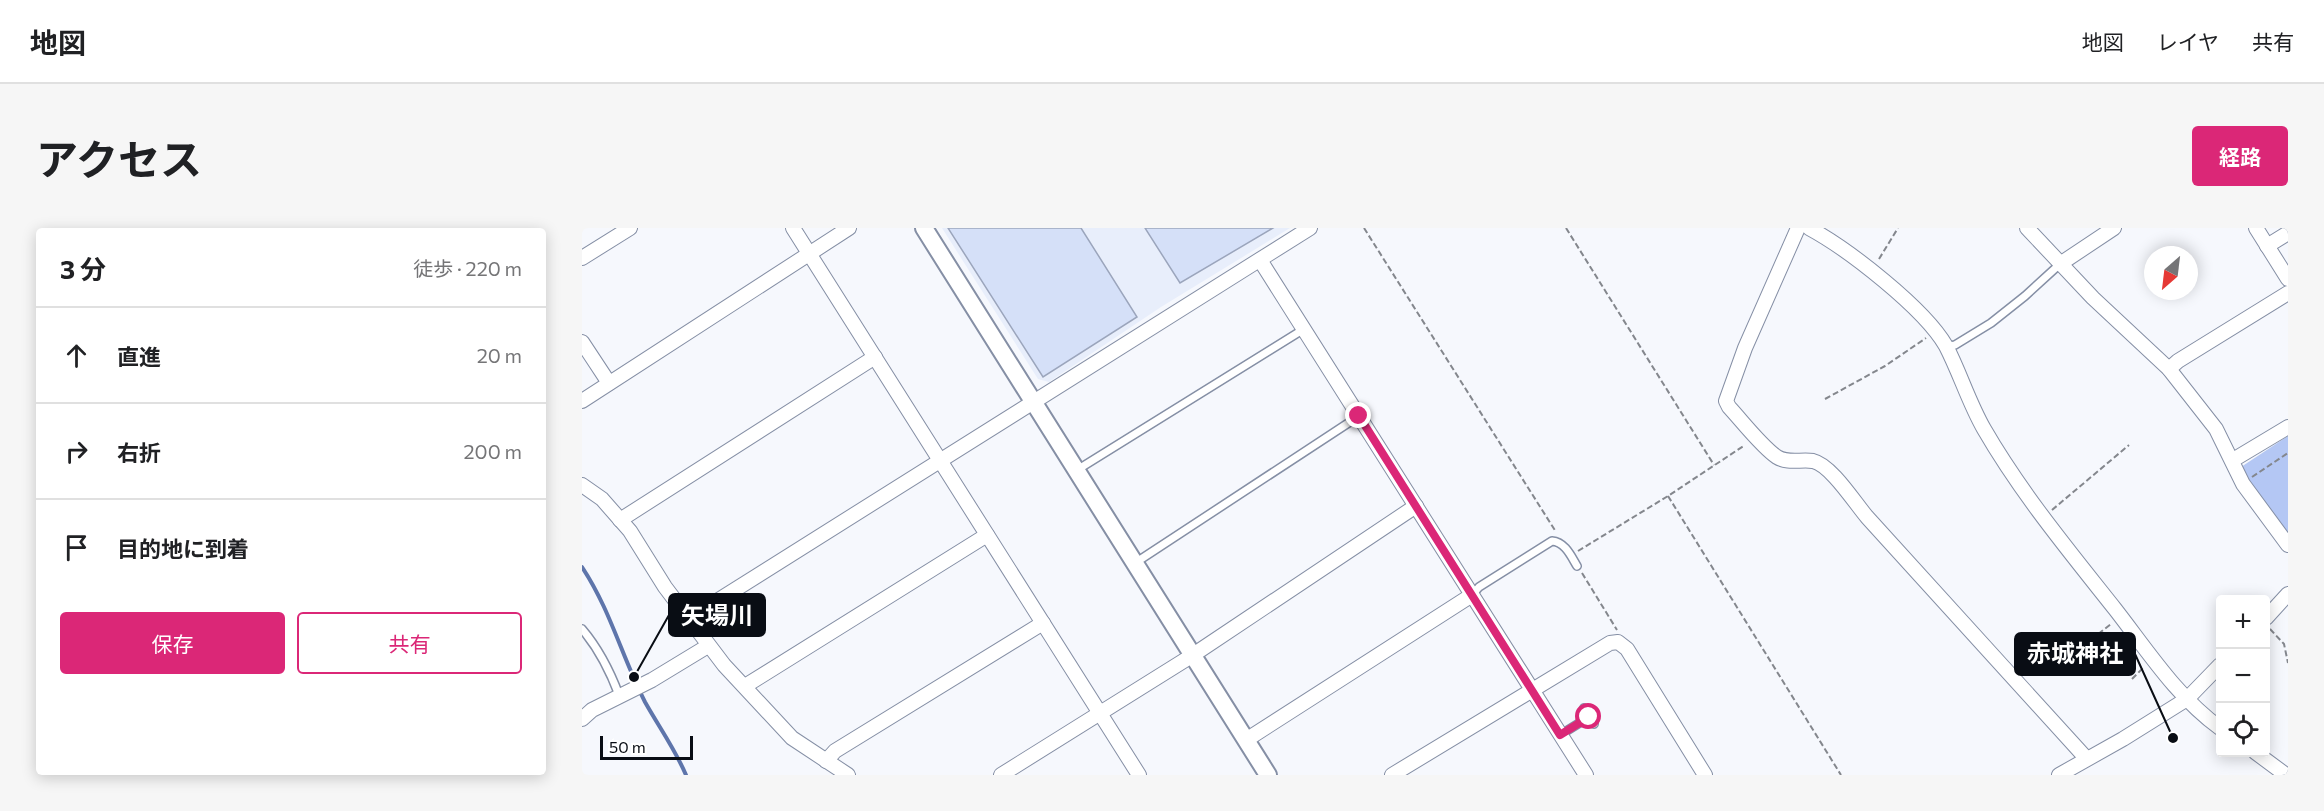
<!DOCTYPE html>
<html lang="ja">
<meta charset="utf-8">
<style>
:root{--surface:#fff;--page:#f6f6f6;--text:#202124;--muted:#757577;--line:#e0e0e0;--accent:#db2777}
body{margin:0;font-family:Commissioner,"Noto Sans JP",sans-serif;background:var(--page);color:var(--text)}
.controls{position:absolute;right:18px;bottom:18px;display:grid;overflow:hidden;border-radius:6px;box-shadow:0 3px 15px #0003}
.controls button{width:54px;height:54px;display:grid;place-items:center;padding:0;border:0;border-bottom:2px solid var(--line);background:var(--surface);color:var(--text);font:30px sans-serif}
.compass{position:absolute;left:1562px;top:18px;width:54px;height:54px;border-radius:50%;background:var(--surface);box-shadow:0 3px 15px #0003;rotate:208deg}
.scale{position:absolute;left:18px;bottom:15px;width:93px;box-sizing:border-box;padding-left:6px;border:3px solid #090d14;border-top:0;font-size:16px;line-height:21px;white-space:nowrap;color:#090d14;-webkit-text-stroke:4px #fff;paint-order:stroke}
.stop{position:absolute;width:18px;height:18px;margin:-14px;border:4px solid #db2777;border-radius:50%;background:#fff}
.stop.end{background:#db2777;border-color:#fff;box-shadow:0 2px 6px #0008}
.list{margin:0;padding:0;list-style:none}
h2{display:flex;justify-content:space-between;align-items:center;height:78px;margin:0;padding:0 24px;font-size:26px}
h2 small{font-size:20px;font-weight:400;color:var(--muted)}
.list li{display:grid;grid-template-columns:39px 1fr auto;gap:18px;align-items:center;box-sizing:border-box;height:96px;padding:0 24px;border-top:2px solid var(--line)}
.list b{display:block;font-size:22px;white-space:nowrap}
.list em{font-size:20px;font-style:normal;color:var(--muted)}
.actions{display:flex;gap:12px;padding:18px 24px}
.actions a{flex:1;padding:14px 0;border:2px solid var(--accent);border-radius:6px;text-align:center;font-size:21px;color:var(--accent)}
.actions .main{background:var(--accent);color:#fff}
.icon{flex:none;width:33px;height:33px;fill:none;stroke:currentColor;stroke-width:2;stroke-linecap:round;stroke-linejoin:round}
.map{position:relative;flex:none;width:1706px;height:547px;overflow:hidden;border-radius:6px}
header{display:flex;align-items:center;gap:36px;box-sizing:border-box;height:84px;padding:0 30px;background:var(--surface);border-bottom:2px solid var(--line)}
header strong{font-size:28px}
nav{display:flex;gap:33px;margin-inline-start:auto;font-size:21px}
.intro{display:flex;align-items:center;justify-content:space-between;box-sizing:border-box;height:144px;padding:0 36px}
h1{margin:0;font-size:42px}
.button{padding:15px 27px;border-radius:6px;background:var(--accent);color:#fff;font-size:21px;font-weight:700}
main{display:flex;gap:36px;padding:0 36px}
aside{flex:1;background:var(--surface);border-radius:6px;box-shadow:0 3px 15px #0003}
.map>svg:first-child{display:block}
</style>
<header>
<strong>地図</strong>
<nav><a>地図</a><a>レイヤ</a><a>共有</a></nav>
</header>
<div class="intro"><h1>アクセス</h1><a class="button">経路</a></div>
<main>
<aside>
<h2>3 分<small>徒歩 · 220 m</small></h2>
<ul class="list">
<li><svg class="icon" aria-label="ahead" viewBox="0 0 24 24"><path d="M12 20V5M6 11l6-6 6 6"/></svg><div><b>直進</b></div><em>20 m</em></li>
<li><svg class="icon" aria-label="right" viewBox="0 0 24 24"><path d="M7 20v-9h11M14 6l5 5-5 5"/></svg><div><b>右折</b></div><em>200 m</em></li>
<li><svg class="icon" aria-label="arrive" viewBox="0 0 24 24"><path d="M6 21V4h12l-3 4 3 4H6"/></svg><div><b>目的地に到着</b></div></li>
</ul>
<div class="actions"><a class="main">保存</a><a>共有</a></div>
</aside>
<div class="map">
<svg width="1706" height="547" viewBox="0 0 1706 547">
<rect width="100%" height="100%" fill="#f6f8fd"/>
<path fill="#e8eefb" d="M 360,0 L 708,0 L 579,79 L 467,154 L 456,151 Z"/>
<path fill="#b4c7f4" d="M 1706,208 L 1706,310 L 1659,245 L 1659,239 Z"/>
<g fill="none" stroke-linecap="round" stroke-linejoin="round">
<path stroke="#5e75ab" stroke-width="4" d="M 0,339 C 28,381 40,429 63,474 C 77,499 93,521 104,547"/>
</g>
<g fill="#d5e0f8" stroke="#9ba5bc" stroke-width="1.5">
<path d="M 366,0 L 499,0 L 555,89 L 461,149 Z"/>
<path d="M 563,0 L 691,0 L 598,55 Z"/>
</g>
<g fill="none" stroke-linecap="round" stroke-linejoin="round">
<g stroke="#858fa5" stroke-width="10">
<g id="service">
<path d="M 1364,119 L 1373,117 L 1409,95 L 1443,68 L 1478,36"/>
<path d="M 495,242 L 722,101"/>
<path d="M 553,335 L 777,188"/>
<path d="M 890,367 L 897,359 L 970,313 C 983,314 989,328 995,338"/>
<path d="M 0,401 C 17,421 28,443 37,467"/>
<path d="M 1002,480 L 1012,496"/>
<path d="M 978,507 L 1007,489"/>
</g>
</g>
<g stroke="#858fa5" stroke-width="16">
<g id="minor">
<path d="M 211,0 L 557,547"/>
<path d="M 1216,0 L 1163,120 L 1144,173 L 1147,179 C 1160,193 1180,219 1195,229 C 1206,236 1219,231 1231,233 C 1249,237 1273,275 1285,289 L 1504,530"/>
<path d="M 1227,0 C 1266,21 1342,80 1364,118 C 1378,145 1387,175 1402,201 C 1439,265 1487,323 1533,381 C 1565,422 1595,469 1638,500"/>
<path d="M 1445,0 L 1511,70 L 1587,141 L 1634,201 L 1661,256 L 1706,317"/>
<path d="M 1674,0 L 1706,51"/>
<path d="M 1685,18 L 1706,5"/>
<path d="M 0,30 L 48,0"/>
<path d="M 678,32 L 1004,547"/>
<path d="M 1478,36 L 1532,0"/>
<path d="M 0,114 L 27,155"/>
<path d="M 1587,141 L 1596,133 L 1706,65"/>
<path d="M 0,173 L 267,0"/>
<path d="M 1651,232 L 1706,199"/>
<path d="M 0,257 L 20,271 L 48,303 L 83,359 L 142,437 L 210,510 L 266,547"/>
<path d="M 38,292 L 293,129"/>
<path d="M 108,390 L 728,0"/>
<path d="M 1684,390 L 1706,366"/>
<path d="M 163,458 L 405,307"/>
<path d="M 0,491 L 10,482 L 70,452 L 126,418"/>
<path d="M 664,512 L 890,367"/>
<path d="M 1673,524 L 1704,547"/>
<path d="M 244,533 L 253,523 L 461,395"/>
<path d="M 419,547 L 611,427 L 834,278"/>
<path d="M 810,547 L 1028,415 L 1036,414 L 1045,421 L 1123,547"/>
<path d="M 1477,547 L 1541,511 L 1605,471 L 1638,437"/>
</g>
</g>
<g stroke="#858fa5" stroke-width="20">
<path id="tertiary" d="M 342,0 L 686,547"/>
</g>
<g stroke="#84878d" stroke-width="2" stroke-dasharray="6 3" stroke-linecap="butt">
<path d="M 782,0 L 974,304"/>
<path d="M 984,0 L 1132,237"/>
<path d="M 1297,31 L 1316,0"/>
<path d="M 1243,171 L 1303,138 L 1344,110"/>
<path d="M 1670,249 L 1706,225"/>
<path d="M 1086,268 L 1259,547"/>
<path d="M 1470,282 L 1547,217"/>
<path d="M 996,323 L 1086,268 L 1163,217"/>
<path d="M 1000,345 L 1035,402"/>
<path d="M 1688,401 L 1702,416 L 1706,435"/>
<path d="M 1502,417 L 1529,396"/>
<path d="M 1550,451 L 1562,439"/>
</g>
<use href="#service" stroke="#fff" stroke-width="7"/>
<use href="#minor" stroke="#fff" stroke-width="14"/>
<use href="#tertiary" stroke="#fff" stroke-width="16"/>
</g>
<g fill="none" stroke-linecap="round" stroke-linejoin="round">
<path stroke="#db2777" stroke-width="8" d="M 777,188 L 978,507 L 1007,489"/>
</g>
<path fill="none" stroke="#090d14" stroke-width="2" d="M52 449L87 387M1591 510L1553 426"/>
<g fill="#090d14" stroke="#fff" stroke-width="2">
<circle cx="52" cy="449" r="6"/>
<circle cx="1591" cy="510" r="6"/>
</g>
<g fill="#090d14" stroke="#090d14" stroke-width="2">
<rect x="87" y="366" width="96" height="42" rx="6"/>
<rect x="1433" y="405" width="120" height="42" rx="6"/>
</g>
<g font-size="24" text-anchor="middle" font-weight="bold" fill="#fff">
<text x="135" y="396">矢場川</text>
<text x="1493" y="434">赤城神社</text>
</g>
</svg>
<div class="controls">
<button>+</button>
<button>−</button>
<button><svg class="icon" aria-label="locate" viewBox="0 0 24 24"><circle cx="12" cy="12" r="6"/><path d="M12 2v4M12 18v4M2 12h4M18 12h4"/></svg></button>
</div>
<svg class="compass" viewBox="-18 -18 36 36"><path d="M0-13l5 13h-10z" fill="#e53935"/><path d="M0 13l5-13h-10z" fill="#757577"/></svg>
<div class="scale">50 m</div>
<div class="stop" style="left:1007px;top:489px"></div>
<div class="stop end" style="left:777px;top:188px"></div>
</div>
</main>
